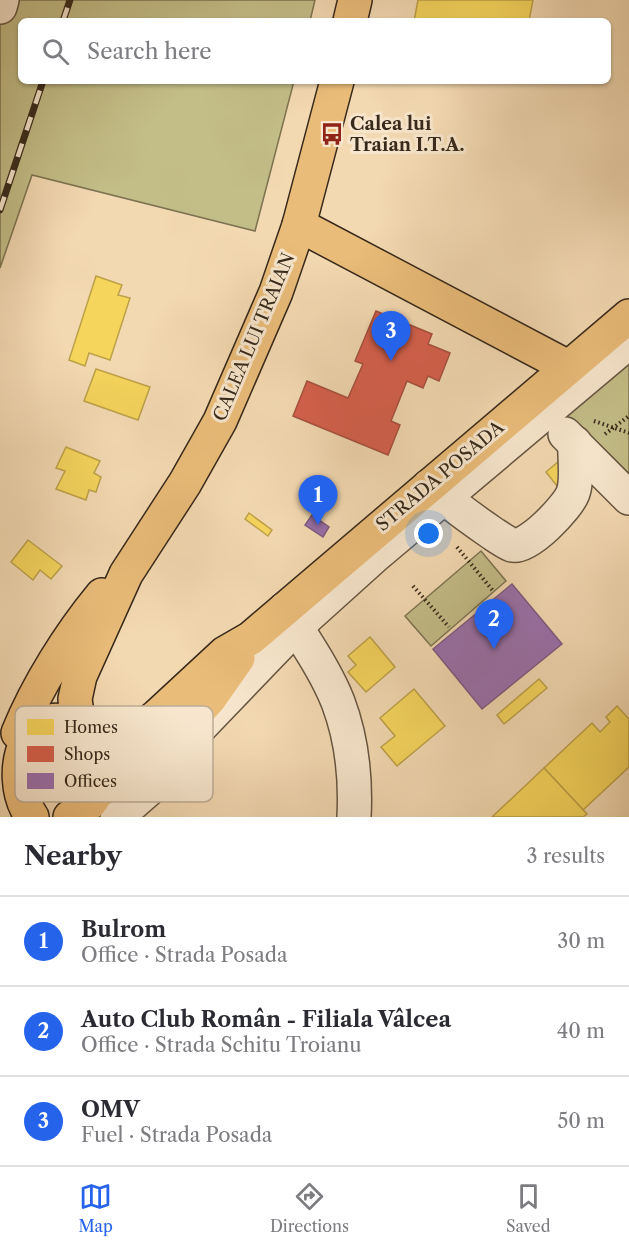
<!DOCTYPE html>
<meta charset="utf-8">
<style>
:root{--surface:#fff;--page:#f7f7f7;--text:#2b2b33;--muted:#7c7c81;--line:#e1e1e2;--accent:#2563eb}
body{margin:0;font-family:"Libre Caslon Text",serif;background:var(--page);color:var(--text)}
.you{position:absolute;left:429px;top:534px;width:21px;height:21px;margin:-15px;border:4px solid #fff;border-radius:50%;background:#1a73e8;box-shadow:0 0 0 9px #1a73e833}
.badge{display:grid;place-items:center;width:39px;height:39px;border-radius:50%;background:var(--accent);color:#fff;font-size:20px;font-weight:700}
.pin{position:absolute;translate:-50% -50px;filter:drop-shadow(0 2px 3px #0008)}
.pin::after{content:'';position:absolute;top:32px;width:21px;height:18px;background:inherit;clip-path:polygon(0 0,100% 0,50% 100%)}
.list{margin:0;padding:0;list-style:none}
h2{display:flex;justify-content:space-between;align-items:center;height:78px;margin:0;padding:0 24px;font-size:26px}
h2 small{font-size:20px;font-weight:400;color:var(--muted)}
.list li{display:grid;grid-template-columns:39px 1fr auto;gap:18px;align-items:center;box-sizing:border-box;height:90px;padding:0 24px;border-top:2px solid var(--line)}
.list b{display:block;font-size:22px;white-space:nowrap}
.list p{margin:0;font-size:20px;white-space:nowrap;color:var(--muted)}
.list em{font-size:20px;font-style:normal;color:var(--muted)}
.icon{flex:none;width:33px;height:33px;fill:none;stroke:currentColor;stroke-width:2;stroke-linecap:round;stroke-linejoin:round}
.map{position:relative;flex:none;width:629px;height:817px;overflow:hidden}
.search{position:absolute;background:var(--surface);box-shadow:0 2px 4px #0004;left:18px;right:18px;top:18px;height:66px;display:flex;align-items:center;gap:15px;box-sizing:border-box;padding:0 21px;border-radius:9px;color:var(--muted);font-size:22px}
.sheet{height:348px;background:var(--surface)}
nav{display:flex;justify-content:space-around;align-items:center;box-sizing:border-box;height:84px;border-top:2px solid var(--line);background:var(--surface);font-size:16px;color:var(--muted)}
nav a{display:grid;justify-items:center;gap:3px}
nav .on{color:var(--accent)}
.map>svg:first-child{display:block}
</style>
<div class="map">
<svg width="629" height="817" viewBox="0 0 629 817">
<rect width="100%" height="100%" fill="#f3d9b2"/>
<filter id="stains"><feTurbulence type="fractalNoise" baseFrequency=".00333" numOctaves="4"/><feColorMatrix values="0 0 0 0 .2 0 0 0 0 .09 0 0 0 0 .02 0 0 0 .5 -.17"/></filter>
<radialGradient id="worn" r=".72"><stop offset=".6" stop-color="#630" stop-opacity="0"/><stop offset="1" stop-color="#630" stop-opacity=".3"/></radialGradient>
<g fill="#c3bd87" stroke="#7d7351" stroke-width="1.5">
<path d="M 0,0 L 315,0 L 310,21 L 21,21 L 21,81 L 294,81 L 255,231 L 32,175 L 0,268 Z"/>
<path d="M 629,353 L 629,479 L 560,411 Z"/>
<path d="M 481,551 L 506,581 L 431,646 L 405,616 Z"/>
</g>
<g fill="#f6d55c" stroke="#bda148" stroke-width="1.5">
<path d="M 418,0 L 533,0 L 529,21 L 414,21 Z"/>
<path d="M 96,276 L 122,285 L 118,295 L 130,298 L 110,360 L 89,353 L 85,366 L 69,360 Z"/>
<path d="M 96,369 L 150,387 L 138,420 L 84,401 Z"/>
<path d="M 66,447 L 100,461 L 94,473 L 101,477 L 96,492 L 89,490 L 86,500 L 56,489 L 65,471 L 56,468 Z"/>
<path d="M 559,461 L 570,475 L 557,486 L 546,472 Z"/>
<path d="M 249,513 L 272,530 L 268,536 L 245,519 Z"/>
<path d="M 28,540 L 62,566 L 51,579 L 40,570 L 33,580 L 11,562 Z"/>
<path d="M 370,637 L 395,667 L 366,692 L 348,672 L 356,665 L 348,656 Z"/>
<path d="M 539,679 L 547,688 L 504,724 L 497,715 Z"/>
<path d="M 414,689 L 445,726 L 397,766 L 381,747 L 395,736 L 380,718 Z"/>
<path d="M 617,706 L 629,719 L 629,767 L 583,810 L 544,768 L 592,723 L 600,732 L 610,722 L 606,717 Z"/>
<path d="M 544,768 L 587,814 L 583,817 L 492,817 Z"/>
</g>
<path fill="#d6604d" stroke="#a6503e" stroke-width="1.5" d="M 376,311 L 432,334 L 428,344 L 450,353 L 439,381 L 428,376 L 423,388 L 407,381 L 391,421 L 400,425 L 388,455 L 293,416 L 307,381 L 348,398 L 363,364 L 355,361 Z"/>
<g fill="#9970ab" stroke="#7c5b80" stroke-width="1.5">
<path d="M 312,515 L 329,527 L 323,537 L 305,525 Z"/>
<path d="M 512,584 L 562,644 L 482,709 L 433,649 Z"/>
</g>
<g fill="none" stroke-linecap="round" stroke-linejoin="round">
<g stroke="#665541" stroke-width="36">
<g id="minor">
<path d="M 0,7 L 2,0"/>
<path d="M 565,434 L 629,498"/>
<path d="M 429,486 C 449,502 470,518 492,533 C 498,537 505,542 512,545 C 527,550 568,507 573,493 C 578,479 574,458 575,443"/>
<path d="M 285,609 C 303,639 325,669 338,702 C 352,739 356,778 354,817"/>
<path d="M 117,817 L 150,788 L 199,728 L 296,627 L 377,554 L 629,342"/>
</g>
</g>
<g stroke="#37291b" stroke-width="36">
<g id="major">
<path d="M 350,21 L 355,0"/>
<path d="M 299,225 L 568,367"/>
<path d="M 79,728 L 75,699 L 80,676 L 126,574 L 185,483 L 220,421 L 276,292 L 299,225 L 337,81"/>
<path d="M 18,733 C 37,686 69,635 102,595"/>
<path d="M 96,747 L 119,741 L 137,732 L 157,716 L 225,653 L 251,638 L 629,316"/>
<path d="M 96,793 L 157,756 L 210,698 L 238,658"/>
<path d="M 32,817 C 0,773 32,687 86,734 C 96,743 102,757 102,770 C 102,792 89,808 70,817"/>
</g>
</g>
<g stroke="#37291b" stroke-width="4" stroke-dasharray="1.5 3" stroke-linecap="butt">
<path d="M 594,421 L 629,433"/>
<path d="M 605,434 L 629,416"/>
<path d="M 457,547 L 494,592"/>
<path d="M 413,586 L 449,627"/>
</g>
<use href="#minor" stroke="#f7e6cd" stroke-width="33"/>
<use href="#major" stroke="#eabc79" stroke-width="33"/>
<g stroke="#37291b" stroke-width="7">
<g id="rail">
<path d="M 63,21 L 70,0"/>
<path d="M 0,210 L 43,81"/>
</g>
</g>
<use href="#rail" stroke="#f7e6cd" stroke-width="4.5" stroke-dasharray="14" stroke-linecap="butt"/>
</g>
<defs>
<g id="bus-bare" transform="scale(1.8)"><path d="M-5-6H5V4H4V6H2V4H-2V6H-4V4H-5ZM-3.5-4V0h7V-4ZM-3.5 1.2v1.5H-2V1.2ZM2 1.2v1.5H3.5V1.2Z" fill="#8f2418" stroke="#f7e6cd" stroke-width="2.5" paint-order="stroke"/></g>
</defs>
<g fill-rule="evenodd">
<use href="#bus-bare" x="332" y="134"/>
</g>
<g text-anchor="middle" stroke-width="6" stroke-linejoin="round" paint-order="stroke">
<g font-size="18" font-weight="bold" fill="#37291b" stroke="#f7e6cd" text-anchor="start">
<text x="350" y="130">Calea lui<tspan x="350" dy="21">Traian I.T.A.</tspan></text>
</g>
<g font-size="18" fill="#37291b" stroke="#f7e6cd">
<text transform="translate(254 337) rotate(-67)" y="6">CALEA LUI TRAIAN</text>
<text transform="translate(440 476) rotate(-40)" y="6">STRADA POSADA</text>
</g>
</g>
<rect x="15" y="706" width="198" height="96" rx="9" fill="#f7e6cd" stroke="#bdad98" stroke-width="1.5"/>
<rect x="27" y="719" width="27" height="16" fill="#f6d55c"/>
<rect x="27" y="746" width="27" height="16" fill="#d6604d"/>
<rect x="27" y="773" width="27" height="16" fill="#9970ab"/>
<g font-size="16" fill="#37291b">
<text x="64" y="733">Homes</text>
<text x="64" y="760">Shops</text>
<text x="64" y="787">Offices</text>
</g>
<rect width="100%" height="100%" filter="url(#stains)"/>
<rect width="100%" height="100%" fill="url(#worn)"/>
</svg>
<div class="you"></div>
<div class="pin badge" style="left:318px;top:525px">1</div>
<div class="pin badge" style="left:494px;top:649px">2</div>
<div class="pin badge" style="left:391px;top:361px">3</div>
<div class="search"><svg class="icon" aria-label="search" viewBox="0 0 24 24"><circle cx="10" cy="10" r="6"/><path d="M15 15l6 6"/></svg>Search here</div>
</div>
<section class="sheet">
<h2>Nearby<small>3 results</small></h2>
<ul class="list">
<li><span class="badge">1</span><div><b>Bulrom</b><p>Office · Strada Posada</p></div><em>30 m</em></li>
<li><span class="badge">2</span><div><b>Auto Club Român - Filiala Vâlcea</b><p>Office · Strada Schitu Troianu</p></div><em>40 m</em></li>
<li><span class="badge">3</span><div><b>OMV</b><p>Fuel · Strada Posada</p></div><em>50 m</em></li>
</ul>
</section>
<nav>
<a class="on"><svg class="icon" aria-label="map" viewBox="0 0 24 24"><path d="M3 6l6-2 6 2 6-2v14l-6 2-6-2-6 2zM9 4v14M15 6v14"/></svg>Map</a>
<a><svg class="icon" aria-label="directions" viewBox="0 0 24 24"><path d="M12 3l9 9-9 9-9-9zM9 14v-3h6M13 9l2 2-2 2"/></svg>Directions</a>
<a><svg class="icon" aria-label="saved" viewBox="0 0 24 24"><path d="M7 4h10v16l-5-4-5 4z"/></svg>Saved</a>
</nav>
